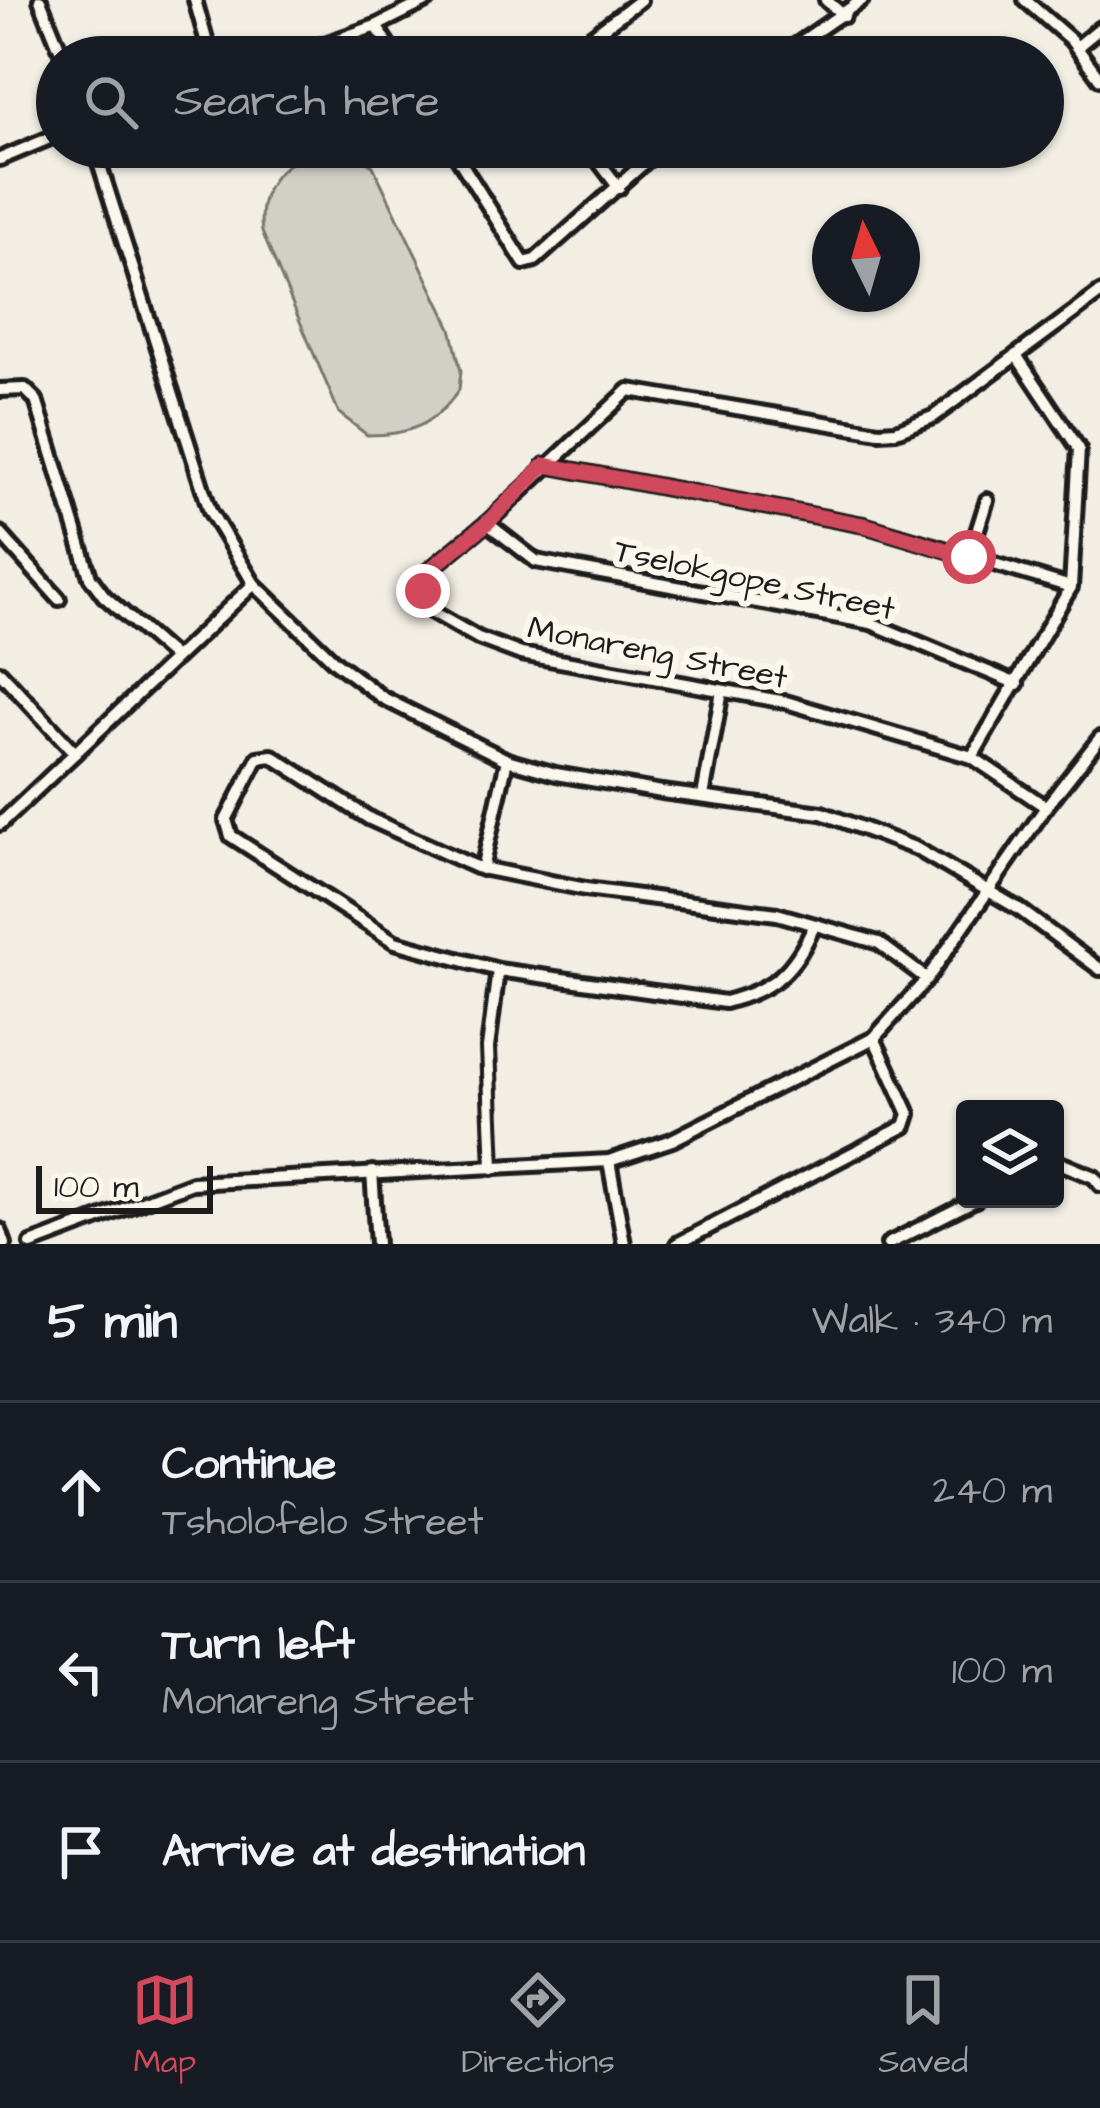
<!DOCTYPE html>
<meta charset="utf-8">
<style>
:root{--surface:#171b24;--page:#242831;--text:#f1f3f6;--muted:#9ea1a6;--line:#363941;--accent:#d1495b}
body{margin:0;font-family:"Architects Daughter",sans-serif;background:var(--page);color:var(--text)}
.controls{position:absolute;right:36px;bottom:36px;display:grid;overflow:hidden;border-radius:12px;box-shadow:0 3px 9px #0004}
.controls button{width:108px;height:108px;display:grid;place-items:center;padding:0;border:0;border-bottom:3px solid var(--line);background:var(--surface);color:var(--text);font:60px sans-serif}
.compass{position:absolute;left:812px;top:204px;width:108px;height:108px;border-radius:50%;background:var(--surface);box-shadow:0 3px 9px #0004;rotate:355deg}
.scale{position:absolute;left:36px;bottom:30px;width:177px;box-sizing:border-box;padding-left:12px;border:6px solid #1c1c1c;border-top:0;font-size:33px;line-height:42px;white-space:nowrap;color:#1c1c1c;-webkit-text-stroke:9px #fbf7ec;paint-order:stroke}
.stop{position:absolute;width:36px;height:36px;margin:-27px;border:9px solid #d1495b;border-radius:50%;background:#fff}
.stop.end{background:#d1495b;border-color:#fff;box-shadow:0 3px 12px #0008}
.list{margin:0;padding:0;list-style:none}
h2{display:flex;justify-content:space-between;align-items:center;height:156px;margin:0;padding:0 48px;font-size:51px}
h2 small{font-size:39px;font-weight:400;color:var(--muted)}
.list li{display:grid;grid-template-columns:78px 1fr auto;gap:36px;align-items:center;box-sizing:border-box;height:180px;padding:0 48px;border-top:3px solid var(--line)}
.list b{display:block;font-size:45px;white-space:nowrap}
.list p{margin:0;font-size:39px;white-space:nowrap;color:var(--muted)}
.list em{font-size:39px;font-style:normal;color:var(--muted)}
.icon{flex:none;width:66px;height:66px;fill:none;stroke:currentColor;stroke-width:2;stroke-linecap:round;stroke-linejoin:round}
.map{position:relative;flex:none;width:1100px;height:1244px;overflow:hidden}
.search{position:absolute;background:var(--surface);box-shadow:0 3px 9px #0004;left:36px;right:36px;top:36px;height:132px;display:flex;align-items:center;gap:30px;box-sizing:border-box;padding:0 42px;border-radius:66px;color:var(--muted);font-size:45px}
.sheet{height:696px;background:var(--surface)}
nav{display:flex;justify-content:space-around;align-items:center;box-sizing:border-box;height:168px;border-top:3px solid var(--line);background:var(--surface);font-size:33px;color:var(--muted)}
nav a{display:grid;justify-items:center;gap:6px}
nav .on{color:var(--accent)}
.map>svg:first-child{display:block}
</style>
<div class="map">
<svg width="1100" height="1244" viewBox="0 0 1100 1244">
<rect width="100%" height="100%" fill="#f2eee4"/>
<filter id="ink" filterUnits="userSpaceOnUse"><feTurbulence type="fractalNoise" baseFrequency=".00833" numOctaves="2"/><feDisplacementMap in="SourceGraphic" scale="24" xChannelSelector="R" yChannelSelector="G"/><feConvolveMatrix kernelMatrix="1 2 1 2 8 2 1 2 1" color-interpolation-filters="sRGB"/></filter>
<g filter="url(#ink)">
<path fill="#d2cfc6" stroke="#777671" stroke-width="3" d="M 319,150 L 358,155 L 373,166 L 451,328 L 461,371 L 459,390 C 435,425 409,435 367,435 L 339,413 L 262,232 C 256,190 278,162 319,150 Z"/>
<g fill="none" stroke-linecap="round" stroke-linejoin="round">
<g stroke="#1c1c1c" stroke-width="20">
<g id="street">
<path d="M 40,0 L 63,57"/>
<path d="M 195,0 L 211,57"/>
<path d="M 826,0 L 844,16"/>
<path d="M 1025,0 L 1071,40 L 1100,79"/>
<path d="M 376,26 L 396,57"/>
<path d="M 1077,47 L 1100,28"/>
<path d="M 288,57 L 376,26 L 428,0"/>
<path d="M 564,57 L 640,0"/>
<path d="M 779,57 L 862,0"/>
<path d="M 94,147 L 210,511 L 254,584 L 335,662 L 383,698 L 507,760 L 556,774 L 662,792 L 822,813 L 917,849 L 1019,909 L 1100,969"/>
<path d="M 451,147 L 524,263 L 535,260 L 662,147"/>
<path d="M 588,147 L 619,188"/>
<path d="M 0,159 L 57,135"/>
<path d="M 0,390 L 25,389 L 36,400 L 90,577 L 104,596 L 175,658"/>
<path d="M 545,465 L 864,525 L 1071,587"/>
<path d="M 487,523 L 536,561 L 871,623 L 1017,684"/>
<path d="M 0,533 L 59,599"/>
<path d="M 969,557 L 987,500"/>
<path d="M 0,672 L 75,753"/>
<path d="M 972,757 L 1071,587 L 1079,449 L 1016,355"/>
<path d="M 703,796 L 722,691"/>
<path d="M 1046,807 L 972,757 L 786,702 L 521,654 L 478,638 L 429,610 L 423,591 L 427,572 L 487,523 L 629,390 L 879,432 L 896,431 L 933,417 L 1100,293"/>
<path d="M 0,824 L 254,584"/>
<path d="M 482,869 L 507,760"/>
<path d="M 814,926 C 794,971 775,989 725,1002 L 498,970 L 395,942 L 231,836 L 226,820 L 258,758 L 272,756 L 370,819 L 476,867 L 586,889 L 777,914 L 879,943 L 927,979 L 1046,807 L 1100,738"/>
<path d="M 609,1161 L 624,1244"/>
<path d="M 1055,1161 L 1094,1177 L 1100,1185"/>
<path d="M 493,1168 L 488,1048 L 498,970"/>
<path d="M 372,1172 L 377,1244"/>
<path d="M 0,1230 L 5,1244"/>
<path d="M 31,1244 L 192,1183 L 609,1161 L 672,1140 L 874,1038 L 927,979"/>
<path d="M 677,1244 L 905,1126 L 909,1114 L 874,1038"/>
<path d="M 888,1244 L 977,1199"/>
</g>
</g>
<use href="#street" stroke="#fbf7ec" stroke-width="10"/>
</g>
</g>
<g fill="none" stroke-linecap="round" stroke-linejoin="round" filter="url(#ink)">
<path stroke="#d1495b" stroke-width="15" d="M 423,591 L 427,572 L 487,523 L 545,465 L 864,525 L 969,557"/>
</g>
<g text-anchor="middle" stroke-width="12" stroke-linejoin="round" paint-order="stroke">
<g font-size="33" fill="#1c1c1c" stroke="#fbf7ec">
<text transform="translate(755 578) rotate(12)" y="12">Tselokgope Street</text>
<text transform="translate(658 651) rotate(11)" y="12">Monareng Street</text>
</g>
</g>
</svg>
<div class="controls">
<button><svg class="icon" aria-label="layers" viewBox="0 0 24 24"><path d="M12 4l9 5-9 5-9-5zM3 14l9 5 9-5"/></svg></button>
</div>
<svg class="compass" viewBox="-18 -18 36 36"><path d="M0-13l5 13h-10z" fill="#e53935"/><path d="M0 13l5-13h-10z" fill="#9ea1a6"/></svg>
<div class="scale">100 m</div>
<div class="stop" style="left:969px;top:557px"></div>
<div class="stop end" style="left:423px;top:591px"></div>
<div class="search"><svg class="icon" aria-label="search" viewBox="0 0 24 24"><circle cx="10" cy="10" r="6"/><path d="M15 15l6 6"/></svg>Search here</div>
</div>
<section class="sheet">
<h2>5 min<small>Walk · 340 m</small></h2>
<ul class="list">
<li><svg class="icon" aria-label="ahead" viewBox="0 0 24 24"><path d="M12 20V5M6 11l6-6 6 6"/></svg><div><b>Continue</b><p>Tsholofelo Street</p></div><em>240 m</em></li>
<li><svg class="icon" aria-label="left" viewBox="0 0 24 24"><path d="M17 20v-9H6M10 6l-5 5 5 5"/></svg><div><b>Turn left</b><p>Monareng Street</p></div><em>100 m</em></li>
<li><svg class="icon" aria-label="arrive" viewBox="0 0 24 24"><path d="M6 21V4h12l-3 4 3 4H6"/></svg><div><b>Arrive at destination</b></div></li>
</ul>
</section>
<nav>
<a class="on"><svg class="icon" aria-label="map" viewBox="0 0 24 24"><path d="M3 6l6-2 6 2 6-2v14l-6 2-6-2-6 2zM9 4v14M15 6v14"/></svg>Map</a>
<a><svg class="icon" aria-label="directions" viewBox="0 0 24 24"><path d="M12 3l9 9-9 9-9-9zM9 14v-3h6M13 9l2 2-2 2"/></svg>Directions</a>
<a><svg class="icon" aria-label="saved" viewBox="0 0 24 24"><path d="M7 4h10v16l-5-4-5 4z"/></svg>Saved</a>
</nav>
